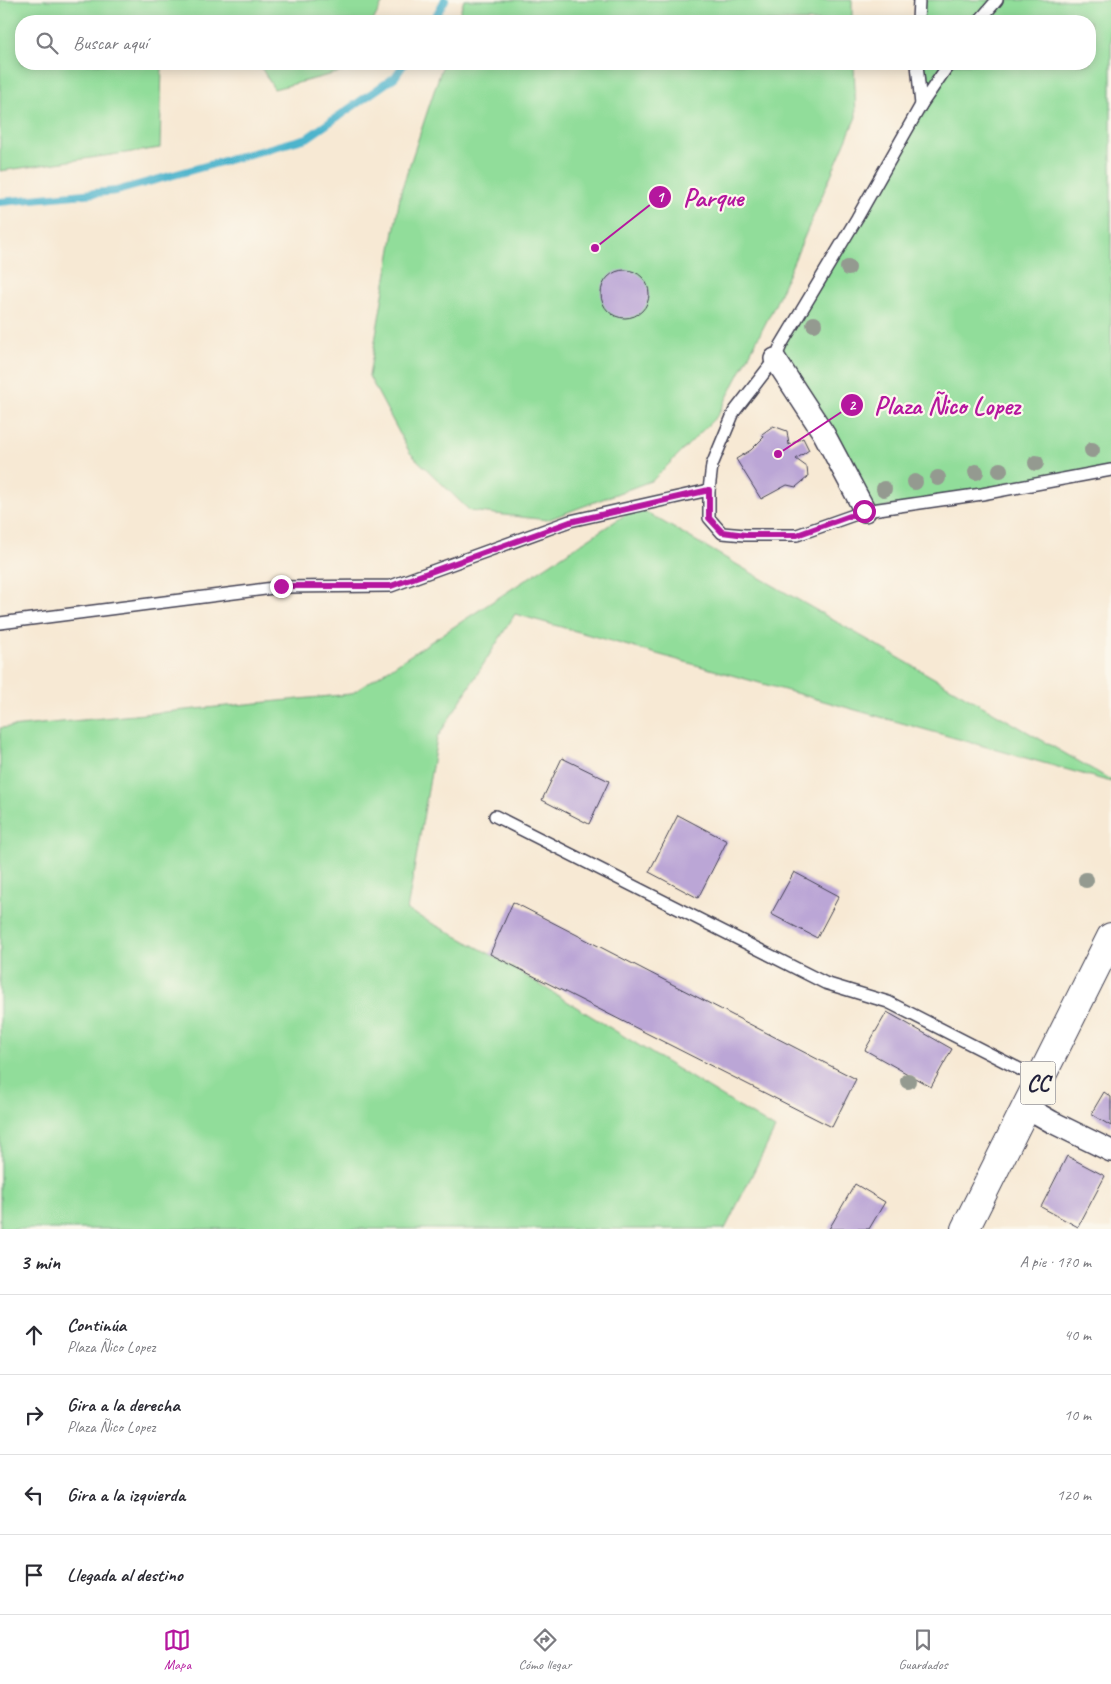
<!DOCTYPE html>
<html lang="es">
<meta charset="utf-8">
<style>
:root{--surface:#fff;--page:#f2f2f3;--text:#2b2b33;--muted:#7c7c81;--line:#e1e1e2;--accent:#b5179e}
body{margin:0;font-family:Caveat,sans-serif;background:var(--page);color:var(--text)}
.stop{position:absolute;width:15px;height:15px;margin:-11px;border:4px solid #b5179e;border-radius:50%;background:#fff}
.stop.end{background:#b5179e;border-color:#fff;box-shadow:0 1px 5px #0008}
.list{margin:0;padding:0;list-style:none}
h2{display:flex;justify-content:space-between;align-items:center;height:65px;margin:0;padding:0 20px;font-size:21px}
h2 small{font-size:16px;font-weight:400;color:var(--muted)}
.list li{display:grid;grid-template-columns:32px 1fr auto;gap:15px;align-items:center;box-sizing:border-box;height:80px;padding:0 20px;border-top:1px solid var(--line)}
.list b{display:block;font-size:19px;white-space:nowrap}
.list p{margin:0;font-size:16px;white-space:nowrap;color:var(--muted)}
.list em{font-size:16px;font-style:normal;color:var(--muted)}
.icon{flex:none;width:28px;height:28px;fill:none;stroke:currentColor;stroke-width:2;stroke-linecap:round;stroke-linejoin:round}
.map{position:relative;flex:none;width:1111px;height:1229px;overflow:hidden}
.search{position:absolute;background:var(--surface);box-shadow:0 2px 12px #0003;left:15px;right:15px;top:15px;height:55px;display:flex;align-items:center;gap:12px;box-sizing:border-box;padding:0 18px;border-radius:20px;color:var(--muted);font-size:19px}
.sheet{height:385px;background:var(--surface)}
nav{display:flex;justify-content:space-around;align-items:center;box-sizing:border-box;height:70px;border-top:1px solid var(--line);background:var(--surface);font-size:14px;color:var(--muted)}
nav a{display:grid;justify-items:center;gap:2px}
nav .on{color:var(--accent)}
.map>svg:first-child{display:block}
</style>
<div class="map">
<svg width="1111" height="1229" viewBox="0 0 1111 1229">
<rect width="100%" height="100%" fill="#fbf7ec"/>
<filter id="ink" filterUnits="userSpaceOnUse"><feTurbulence type="fractalNoise" baseFrequency=".02" numOctaves="2"/><feDisplacementMap in="SourceGraphic" scale="10" xChannelSelector="R" yChannelSelector="G"/><feConvolveMatrix kernelMatrix="1 2 1 2 8 2 1 2 1" color-interpolation-filters="sRGB"/></filter>
<filter id="wash" filterUnits="userSpaceOnUse"><feTurbulence type="fractalNoise" baseFrequency=".0096" numOctaves="4" result="noise"/><feDisplacementMap in="SourceGraphic" scale="20" xChannelSelector="R" yChannelSelector="G"/><feGaussianBlur stdDeviation="1.12" result="paint"/><feColorMatrix in="noise" values="0 0 0 0 0 0 0 0 0 0 0 0 0 0 0 0 0 1.4 0 .05"/><feComposite in="paint" operator="in"/></filter>
<g filter="url(#wash)">
<rect width="100%" height="100%" fill="#f7e9d4"/>
<g fill="#91dd9a" stroke="#5a806a">
<path d="M 0,0 L 384,0 L 373,21 L 21,21 L 21,64 L 162,64 L 160,148 L 0,171 Z"/>
<path d="M 464,0 L 852,0 L 852,21 L 457,21 Z"/>
<path d="M 919,0 L 1111,0 L 1111,468 L 865,511 L 775,359 L 951,64 L 1090,64 L 1090,21 L 918,21 Z"/>
<path d="M 259,64 L 349,64 L 345,71 L 274,89 Z"/>
<path d="M 443,64 L 854,64 L 856,117 L 775,305 L 718,415 L 653,480 L 547,520 L 470,511 L 410,453 L 369,376 L 401,191 Z"/>
<path d="M 919,64 L 949,64 L 921,105 Z"/>
<path d="M 637,507 L 1111,780 L 1111,782 L 515,614 L 437,738 L 407,910 L 490,954 L 775,1129 L 725,1229 L 0,1229 L 0,728 L 351,694 Z"/>
</g>
<g fill="none" stroke-linecap="round" stroke-linejoin="round">
<g stroke="#4db4cc" stroke-width="8">
<path d="M 433,21 L 445,0"/>
<path d="M 0,202 L 116,191 L 307,138 L 395,77 L 404,64"/>
</g>
</g>
<g id="blocks">
<g fill="#bba6d6">
<circle cx="625" cy="294" r="24"/>
<path d="M 773,426 L 787,431 L 789,445 L 803,438 L 809,450 L 796,459 L 807,467 L 808,477 L 796,487 L 787,485 L 761,499 L 736,459 L 751,450 L 764,437 L 762,434 Z"/>
<path d="M 562,758 L 609,781 L 589,824 L 542,800 Z"/>
<path d="M 678,815 L 727,841 L 698,898 L 649,872 Z"/>
<path d="M 794,872 L 839,896 L 817,938 L 771,914 Z"/>
<path d="M 513,902 L 856,1079 L 832,1127 L 490,954 Z"/>
<path d="M 887,1012 L 952,1049 L 931,1087 L 865,1050 Z"/>
<path d="M 1104,1092 L 1111,1097 L 1111,1126 L 1091,1114 Z"/>
<path d="M 1067,1156 L 1105,1176 L 1078,1227 L 1041,1207 Z"/>
<path d="M 855,1184 L 885,1202 L 869,1229 L 829,1229 Z"/>
</g>
</g>
</g>
<g filter="url(#ink)">
<use href="#blocks" fill-opacity="0" stroke="#424052" stroke-width="1"/>
<g fill="none" stroke-linecap="round" stroke-linejoin="round">
<g stroke="#424052" stroke-width="14">
<g id="lane">
<path d="M 918,21 L 919,0"/>
<path d="M 979,21 L 997,0"/>
<path d="M 917,64 L 921,105"/>
<path d="M 949,64 L 921,105 L 857,218 L 781,345 L 775,359 L 734,412 L 712,465 L 709,490 L 709,518 L 722,533 L 745,535 L 797,535 L 865,511 L 982,494 L 1111,470"/>
<path d="M 0,623 L 281,587 L 391,586 L 570,521 L 709,490"/>
<path d="M 495,816 L 825,983 L 888,1002 L 1039,1079"/>
</g>
</g>
<g stroke="#424052" stroke-width="24">
<g id="street">
<path d="M 775,359 L 824,434 L 865,511"/>
<path d="M 1026,1107 L 1052,1122 L 1111,1151"/>
</g>
</g>
<g stroke="#424052" stroke-width="30">
<path id="highway" d="M 965,1229 L 1111,937"/>
</g>
<use href="#lane" stroke="#fff" stroke-width="11"/>
<use href="#street" stroke="#fff" stroke-width="21"/>
<use href="#highway" stroke="#fff" stroke-width="28"/>
</g>
<g fill="#949a90">
<circle cx="848" cy="268" r="8"/>
<circle cx="814" cy="324" r="8"/>
<circle cx="1092" cy="450" r="8"/>
<circle cx="1036" cy="463" r="8"/>
<circle cx="1000" cy="470" r="8"/>
<circle cx="976" cy="472" r="8"/>
<circle cx="938" cy="478" r="8"/>
<circle cx="915" cy="482" r="8"/>
<circle cx="884" cy="489" r="8"/>
<circle cx="1086" cy="880" r="8"/>
<circle cx="908" cy="1081" r="8"/>
</g>
</g>
<g fill="none" stroke-linecap="round" stroke-linejoin="round" filter="url(#ink)">
<path stroke="#b5179e" stroke-width="6" d="M 281,586 L 391,586 L 570,522 L 709,490 L 709,518 L 722,532 L 746,535 L 797,535 L 864,511"/>
</g>
<g text-anchor="middle" stroke-width="4.5" stroke-linejoin="round" paint-order="stroke">
<rect fill="#fbf7ec" stroke="#636270" stroke-width="1" x="1020.5" y="1061.5" width="35" height="43" rx="4"/>
<g font-size="24" font-weight="bold" fill="#22223b">
<text x="1038" y="1091">CC</text>
</g>
</g>
<path fill="none" stroke="#b5179e" stroke-width="2" d="M595 248L660 197M778 454L852 405"/>
<g fill="#b5179e" stroke="#fbf7ec" stroke-width="2">
<circle cx="595" cy="248" r="5"/>
<circle cx="778" cy="454" r="5"/>
<circle cx="660" cy="197" r="12"/>
<circle cx="852" cy="405" r="12"/>
</g>
<g font-size="15" text-anchor="middle" font-weight="bold" fill="#fff">
<text x="660" y="202">1</text>
<text x="852" y="410">2</text>
</g>
<g font-size="26" text-anchor="middle" font-weight="bold" fill="#b5179e" stroke="#fbf7ec" stroke-width="4.5" stroke-linejoin="round" paint-order="stroke">
<text x="713" y="206">Parque</text>
<text x="947" y="414">Plaza Ñico Lopez</text>
</g>
</svg>
<div class="stop" style="left:864px;top:511px"></div>
<div class="stop end" style="left:281px;top:586px"></div>
<div class="search"><svg class="icon" aria-label="search" viewBox="0 0 24 24"><circle cx="10" cy="10" r="6"/><path d="M15 15l6 6"/></svg>Buscar aquí</div>
</div>
<section class="sheet">
<h2>3 min<small>A pie · 170 m</small></h2>
<ul class="list">
<li><svg class="icon" aria-label="ahead" viewBox="0 0 24 24"><path d="M12 20V5M6 11l6-6 6 6"/></svg><div><b>Continúa</b><p>Plaza Ñico Lopez</p></div><em>40 m</em></li>
<li><svg class="icon" aria-label="right" viewBox="0 0 24 24"><path d="M7 20v-9h11M14 6l5 5-5 5"/></svg><div><b>Gira a la derecha</b><p>Plaza Ñico Lopez</p></div><em>10 m</em></li>
<li><svg class="icon" aria-label="left" viewBox="0 0 24 24"><path d="M17 20v-9H6M10 6l-5 5 5 5"/></svg><div><b>Gira a la izquierda</b></div><em>120 m</em></li>
<li><svg class="icon" aria-label="arrive" viewBox="0 0 24 24"><path d="M6 21V4h12l-3 4 3 4H6"/></svg><div><b>Llegada al destino</b></div></li>
</ul>
</section>
<nav>
<a class="on"><svg class="icon" aria-label="map" viewBox="0 0 24 24"><path d="M3 6l6-2 6 2 6-2v14l-6 2-6-2-6 2zM9 4v14M15 6v14"/></svg>Mapa</a>
<a><svg class="icon" aria-label="directions" viewBox="0 0 24 24"><path d="M12 3l9 9-9 9-9-9zM9 14v-3h6M13 9l2 2-2 2"/></svg>Cómo llegar</a>
<a><svg class="icon" aria-label="saved" viewBox="0 0 24 24"><path d="M7 4h10v16l-5-4-5 4z"/></svg>Guardados</a>
</nav>
